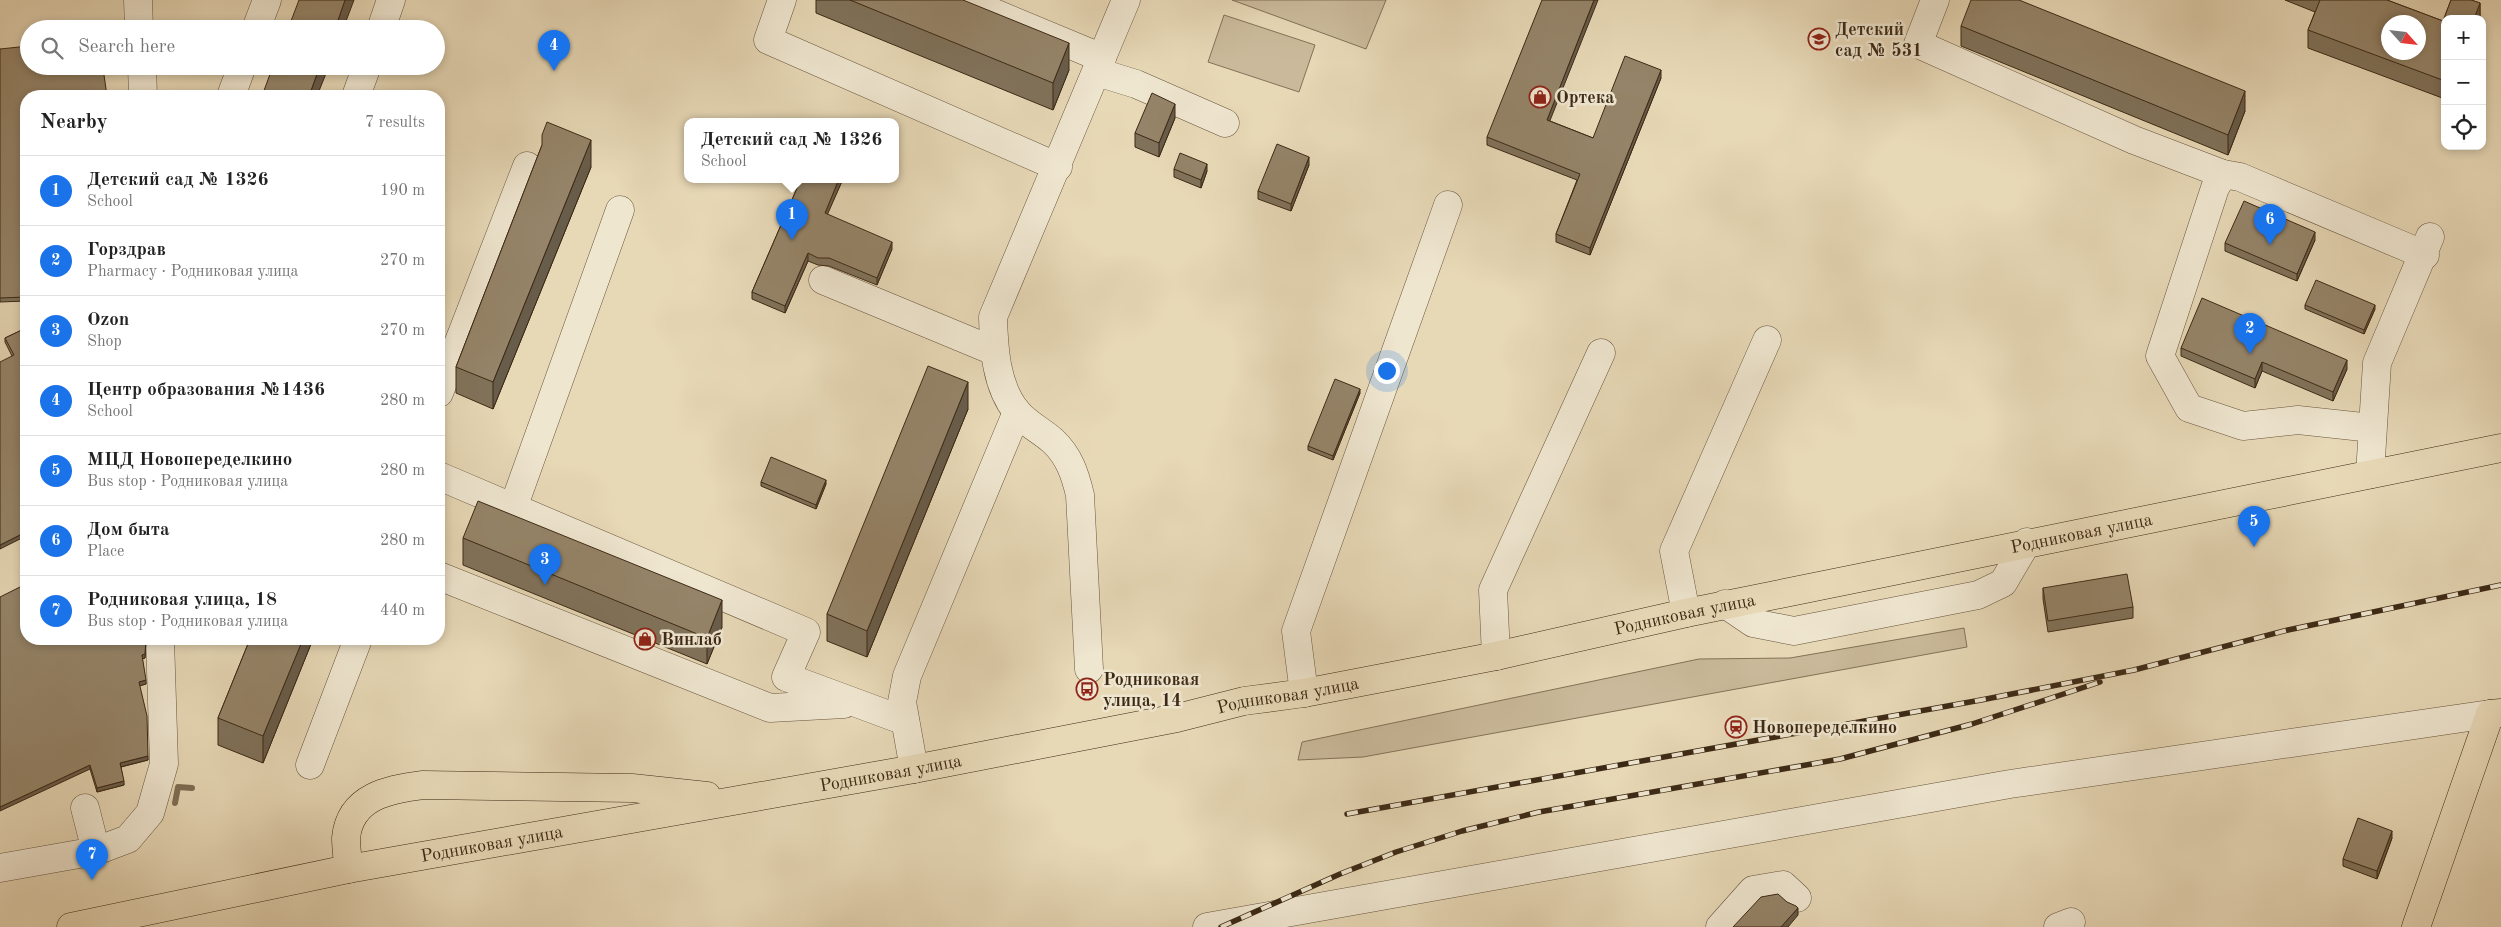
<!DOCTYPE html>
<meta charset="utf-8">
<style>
:root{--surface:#fff;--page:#f6f6f6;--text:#222;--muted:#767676;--line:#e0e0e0;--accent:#1a73e8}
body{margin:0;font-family:"Old Standard TT",serif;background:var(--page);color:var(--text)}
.controls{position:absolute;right:15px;top:15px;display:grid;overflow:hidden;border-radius:10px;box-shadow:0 2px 8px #0003}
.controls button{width:45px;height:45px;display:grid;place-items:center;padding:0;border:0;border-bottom:1px solid var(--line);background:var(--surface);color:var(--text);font:25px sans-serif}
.compass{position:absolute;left:2381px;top:15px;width:45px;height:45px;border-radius:50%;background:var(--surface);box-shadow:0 2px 8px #0003;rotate:117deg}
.you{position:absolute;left:1386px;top:370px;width:18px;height:18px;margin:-12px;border:4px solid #fff;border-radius:50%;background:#1a73e8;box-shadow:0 0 0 8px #1a73e833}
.badge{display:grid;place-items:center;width:32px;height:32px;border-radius:50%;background:var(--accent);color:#fff;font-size:16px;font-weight:700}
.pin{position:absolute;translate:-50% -41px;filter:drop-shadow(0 1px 2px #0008)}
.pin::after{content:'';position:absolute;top:26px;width:18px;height:15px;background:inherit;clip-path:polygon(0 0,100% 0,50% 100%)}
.popup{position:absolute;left:684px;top:118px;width:215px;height:65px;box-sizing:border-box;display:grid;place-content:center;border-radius:10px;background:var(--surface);filter:drop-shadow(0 1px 4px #0005);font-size:16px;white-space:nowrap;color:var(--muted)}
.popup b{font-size:19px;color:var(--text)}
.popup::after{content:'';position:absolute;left:50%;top:100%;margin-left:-10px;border:10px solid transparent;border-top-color:var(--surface)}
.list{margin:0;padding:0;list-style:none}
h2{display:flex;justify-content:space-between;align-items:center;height:65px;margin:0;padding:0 20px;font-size:21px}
h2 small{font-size:16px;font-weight:400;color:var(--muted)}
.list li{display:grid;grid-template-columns:32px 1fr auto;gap:15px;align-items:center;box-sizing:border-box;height:70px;padding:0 20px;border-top:1px solid var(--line)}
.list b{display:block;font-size:19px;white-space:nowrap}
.list p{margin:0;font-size:16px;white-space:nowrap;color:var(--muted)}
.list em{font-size:16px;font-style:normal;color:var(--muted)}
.icon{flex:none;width:28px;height:28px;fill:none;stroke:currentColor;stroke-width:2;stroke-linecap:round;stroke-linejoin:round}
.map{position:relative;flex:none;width:2501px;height:927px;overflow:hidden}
.search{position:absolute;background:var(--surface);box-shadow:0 2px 8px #0003;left:20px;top:20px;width:425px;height:55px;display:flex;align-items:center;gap:12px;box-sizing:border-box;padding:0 18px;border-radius:28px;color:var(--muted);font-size:19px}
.panel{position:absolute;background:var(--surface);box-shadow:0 2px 8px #0003;left:20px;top:90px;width:425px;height:555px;border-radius:20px}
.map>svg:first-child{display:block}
</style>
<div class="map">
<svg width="2501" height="927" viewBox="0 0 2501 927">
<rect width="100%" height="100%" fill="#e7d8b6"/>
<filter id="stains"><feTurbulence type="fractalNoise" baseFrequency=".004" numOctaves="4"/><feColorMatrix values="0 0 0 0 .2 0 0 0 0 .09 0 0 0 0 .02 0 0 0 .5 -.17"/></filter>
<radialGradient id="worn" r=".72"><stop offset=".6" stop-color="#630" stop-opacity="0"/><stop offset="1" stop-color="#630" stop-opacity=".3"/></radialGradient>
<g fill="#caba9b" stroke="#837258">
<path d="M 1232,0 L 1386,0 L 1366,49 Z"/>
<path d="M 1224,15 L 1315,45 L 1299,92 L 1208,62 Z"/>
<path d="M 1964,628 L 1967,647 L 1363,757 L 1298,760 L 1302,742 L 1699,659 L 1790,658 Z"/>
</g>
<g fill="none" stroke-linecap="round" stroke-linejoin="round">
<path stroke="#806e55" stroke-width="6" d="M 175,803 L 178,787 L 192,788"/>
<g stroke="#67553d" stroke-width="29">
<g id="minor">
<path d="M 138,0 L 139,29"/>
<path d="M 782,0 L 768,40 L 1058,167"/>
<path d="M 963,0 L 1102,58"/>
<path d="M 1935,0 L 1918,44 L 2134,140 L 2223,174 L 2240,177 L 2425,255"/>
<path d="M 256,29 L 267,0"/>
<path d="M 381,29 L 391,0"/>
<path d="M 142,66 L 143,96"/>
<path d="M 1097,72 L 1136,84 L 1225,123"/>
<path d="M 231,96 L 242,66"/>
<path d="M 356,96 L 367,66"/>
<path d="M 2223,174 L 2215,188 L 2160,356 L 2189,408 L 2243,426 L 2298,420 L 2372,428"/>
<path d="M 823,280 L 994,351"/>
<path d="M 439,393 L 527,166"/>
<path d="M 2370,474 L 2377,363 L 2430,237"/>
<path d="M 439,476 L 806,632 L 786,677 L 905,721"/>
<path d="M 513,508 L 620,210"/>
<path d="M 439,576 L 770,708 L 844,704"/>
<path d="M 1725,604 L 1753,623 L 1794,631 L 1978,595 L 2003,583 L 2027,542"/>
<path d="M 1686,613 L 1674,551 L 1767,340"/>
<path d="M 1496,656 L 1493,590 L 1601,353"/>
<path d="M 1089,669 L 1080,495 C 1075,474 1069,456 1053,441 C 1042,431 1027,424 1017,412 C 996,386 994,350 993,317 L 1126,0"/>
<path d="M 1304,693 L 1296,631 L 1448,205"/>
<path d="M 310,765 L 358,639"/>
<path d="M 914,769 L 902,702 L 907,676 L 1017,412"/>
<path d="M 85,808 L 96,851"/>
<path d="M 0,868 L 96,851 L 128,839 L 150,813 L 164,764 L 160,639"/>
<path d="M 1207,927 L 2010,784 L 2490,714"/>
<path d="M 1720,927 L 1753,890 L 1783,885 L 1797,898"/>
<path d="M 2058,927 L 2071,922"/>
</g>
</g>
<g stroke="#3c2915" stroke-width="29">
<g id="major">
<path d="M 348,869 C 348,859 346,848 346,838 C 350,796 390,789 423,785 L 632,788 L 707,796"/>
<path id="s1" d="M 71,927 L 348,869 L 914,769 L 1177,718 L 1244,701 L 1304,693 L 1496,656 L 1686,613 L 2501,448"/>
<path d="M 2416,927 L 2490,714 L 2501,713"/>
</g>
</g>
<use href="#minor" stroke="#efe6d0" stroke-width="28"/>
<use href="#major" stroke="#e7d8b6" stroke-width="28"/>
<g stroke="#3c2915" stroke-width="5.5">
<g id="rail">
<path d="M 1347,814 L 1981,700 L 2134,670 L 2288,630 L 2501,585"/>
<path d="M 1221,927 L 1340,874 L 1396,852 L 1462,831 L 1539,812 L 1840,759 L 1972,724 L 2100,682"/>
</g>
</g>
<use href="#rail" stroke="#efe6d0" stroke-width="4" stroke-dasharray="11" stroke-linecap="butt"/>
</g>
<g fill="#80725a" stroke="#3c2915" fill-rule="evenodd">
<path d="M 816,0 L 963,0 L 1069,70 L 1053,110 L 816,13 Z"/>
<path d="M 2285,0 L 2387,0 L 2443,21 L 2451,0 L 2471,0 L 2480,3 L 2480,19 L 2445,19 L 2445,99 L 2308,48 L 2308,30 L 2315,12 ZM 2388,22 L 2418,22 L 2418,52 L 2388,52 Z"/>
<path d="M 1961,26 L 2245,111 L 2228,155 L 1961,46 Z"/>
<path d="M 0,49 L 29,66 L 127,66 L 126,69 L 104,72 L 26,96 L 26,301 L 0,302 Z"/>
<path d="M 1661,78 L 1590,255 L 1556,242 L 1556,234 L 1577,180 L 1487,145 L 1487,137 L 1550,121 L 1593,138 Z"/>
<path d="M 1175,118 L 1159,157 L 1135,147 L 1135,133 Z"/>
<path d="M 542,145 L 591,167 L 493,409 L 456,393 L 456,367 Z"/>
<path d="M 1309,165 L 1291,211 L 1258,199 L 1258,191 Z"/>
<path d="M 1174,169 L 1207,171 L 1201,188 L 1174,177 Z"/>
<path d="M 801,179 L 843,179 L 827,214 L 892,249 L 877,285 L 829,266 L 818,265 L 808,261 L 785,313 L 752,299 L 752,292 Z"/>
<path d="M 2315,240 L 2297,281 L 2225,251 L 2225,243 Z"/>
<path d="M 2305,305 L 2375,309 L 2364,334 L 2305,309 Z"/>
<path d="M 26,328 L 0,549 L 12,356 L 5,342 L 5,338 Z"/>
<path d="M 2181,348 L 2347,369 L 2333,401 L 2262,371 L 2255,388 L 2181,356 Z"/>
<path d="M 1360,393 L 1333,460 L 1308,450 L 1308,446 Z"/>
<path d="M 968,409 L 867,657 L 827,641 L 827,614 Z"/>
<path d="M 761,482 L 826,484 L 816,509 L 761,486 Z"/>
<path d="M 463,538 L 722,627 L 707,664 L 463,565 Z"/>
<path d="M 26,584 L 146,639 L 145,658 L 142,659 L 146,684 L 139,686 L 148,760 L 121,767 L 124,785 L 97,792 L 90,769 Z"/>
<path d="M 2043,588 L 2133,607 L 2133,618 L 2048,632 L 2043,599 Z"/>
<path d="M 250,639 L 313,639 L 263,763 L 218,745 L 218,718 Z"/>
<path d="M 2392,838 L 2377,879 L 2343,866 L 2343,859 Z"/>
</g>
<g fill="#685c4a" stroke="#3c2915">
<path d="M 345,0 L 354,0 L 343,29 L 335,29 Z"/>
<path d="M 1594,0 L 1598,0 L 1547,128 L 1547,120 Z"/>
<path d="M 2480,3 L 2480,19 L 2474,19 Z"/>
<path d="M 1069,43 L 1069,70 L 1053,110 L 1053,83 Z"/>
<path d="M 320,66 L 329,66 L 317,96 L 309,96 Z"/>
<path d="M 1661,70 L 1661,78 L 1590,255 L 1590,248 Z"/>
<path d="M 2245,91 L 2245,111 L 2228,155 L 2228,135 Z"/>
<path d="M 1175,104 L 1175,118 L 1159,157 L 1159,143 Z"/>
<path d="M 591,140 L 591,167 L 493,409 L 493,382 Z"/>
<path d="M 1309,157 L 1309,165 L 1291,211 L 1291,204 Z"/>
<path d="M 1207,164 L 1207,171 L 1201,188 L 1201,180 Z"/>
<path d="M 839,179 L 843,179 L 825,220 L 825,213 Z"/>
<path d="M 2315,232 L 2315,240 L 2297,281 L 2297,274 Z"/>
<path d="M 892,242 L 892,249 L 877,285 L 877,278 Z"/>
<path d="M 808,253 L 808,261 L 785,313 L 785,306 Z"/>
<path d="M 2375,305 L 2375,309 L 2364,334 L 2364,330 Z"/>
<path d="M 2347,360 L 2347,369 L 2333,401 L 2333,392 Z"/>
<path d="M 2262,362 L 2262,371 L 2255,388 L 2255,379 Z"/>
<path d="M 968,382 L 968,409 L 867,657 L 867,631 Z"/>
<path d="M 1360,389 L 1360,393 L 1333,460 L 1333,456 Z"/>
<path d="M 826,480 L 826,484 L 816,509 L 816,505 Z"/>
<path d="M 26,532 L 26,536 L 0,549 L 0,545 Z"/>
<path d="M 722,600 L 722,627 L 707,664 L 707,638 Z"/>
<path d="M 146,639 L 145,658 L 142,659 L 142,655 Z"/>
<path d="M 303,639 L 313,639 L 263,763 L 263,736 Z"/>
<path d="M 146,680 L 146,684 L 139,686 L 139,682 Z"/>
<path d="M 148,756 L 148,760 L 120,767 L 120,763 Z"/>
<path d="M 90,765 L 90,769 L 0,811 L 0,807 Z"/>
<path d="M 124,781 L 124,785 L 97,792 L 97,788 Z"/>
<path d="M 2392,831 L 2392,838 L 2377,879 L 2377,871 Z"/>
<path d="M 1798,908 L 1798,915 L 1788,927 L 1781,927 Z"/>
</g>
<g fill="#958469" stroke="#3c2915" fill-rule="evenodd">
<path d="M 299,0 L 345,0 L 335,29 L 288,29 Z"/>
<path d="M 850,0 L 963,0 L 1069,43 L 1053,83 Z"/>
<path d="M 1542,0 L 1594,0 L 1547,120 L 1593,138 L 1625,56 L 1661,70 L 1590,248 L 1556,234 L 1580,174 L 1487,137 Z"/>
<path d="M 1971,0 L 2019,0 L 2245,91 L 2228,135 L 1961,26 Z"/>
<path d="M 2320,0 L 2387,0 L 2443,21 L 2451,0 L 2471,0 L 2480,3 L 2474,19 L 2445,19 L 2445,81 L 2308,30 ZM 2388,22 L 2418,22 L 2418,52 L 2388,52 Z"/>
<path d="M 29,46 L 29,66 L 119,66 L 103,68 L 107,96 L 26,96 L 26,297 L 0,298 L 0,49 Z"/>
<path d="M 273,66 L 320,66 L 309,96 L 262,96 Z"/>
<path d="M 1152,93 L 1175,104 L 1159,143 L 1135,133 Z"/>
<path d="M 547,122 L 591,140 L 493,382 L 456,367 L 542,145 L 542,135 Z"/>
<path d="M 1277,144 L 1309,157 L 1291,204 L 1258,191 Z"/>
<path d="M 1180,153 L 1207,164 L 1201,180 L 1174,169 Z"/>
<path d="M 801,179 L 839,179 L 825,213 L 892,242 L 877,278 L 829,258 L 818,258 L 808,253 L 785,306 L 752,292 Z"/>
<path d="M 2244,201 L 2315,232 L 2297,274 L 2225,243 Z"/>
<path d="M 2316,280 L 2375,305 L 2364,330 L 2305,305 Z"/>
<path d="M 2202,298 L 2347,360 L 2333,392 L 2262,362 L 2255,379 L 2181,348 Z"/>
<path d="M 26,328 L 26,532 L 0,545 L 0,362 L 14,355 L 5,338 Z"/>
<path d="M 928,366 L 968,382 L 867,631 L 827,614 Z"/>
<path d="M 1335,379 L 1360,389 L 1333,456 L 1308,446 Z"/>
<path d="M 771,457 L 826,480 L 816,505 L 761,482 Z"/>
<path d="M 478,501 L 722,600 L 707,638 L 463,538 Z"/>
<path d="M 2127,574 L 2133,607 L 2048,621 L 2043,588 Z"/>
<path d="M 26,584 L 26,639 L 146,639 L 145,654 L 142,655 L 146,680 L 139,682 L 147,716 L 148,756 L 120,763 L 124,781 L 97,788 L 90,765 L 0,807 L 0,597 Z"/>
<path d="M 250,639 L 303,639 L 263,736 L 218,718 Z"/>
<path d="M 2358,818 L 2392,831 L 2377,871 L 2343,859 Z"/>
<path d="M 1778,894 L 1787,902 L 1796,906 L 1798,908 L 1781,927 L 1733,927 L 1761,897 Z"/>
</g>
<defs>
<g id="school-ring" transform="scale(1.125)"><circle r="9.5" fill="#efe6d0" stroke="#8f2418" stroke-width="1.5"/><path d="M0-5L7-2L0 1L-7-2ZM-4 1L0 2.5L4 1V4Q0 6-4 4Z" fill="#8f2418"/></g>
<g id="shop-ring" transform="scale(1.125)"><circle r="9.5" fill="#efe6d0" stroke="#8f2418" stroke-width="1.5"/><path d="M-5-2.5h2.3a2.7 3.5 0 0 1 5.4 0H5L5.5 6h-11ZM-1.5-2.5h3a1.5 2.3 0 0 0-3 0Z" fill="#8f2418"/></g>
<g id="bus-ring" transform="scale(1.125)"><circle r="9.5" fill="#efe6d0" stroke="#8f2418" stroke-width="1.5"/><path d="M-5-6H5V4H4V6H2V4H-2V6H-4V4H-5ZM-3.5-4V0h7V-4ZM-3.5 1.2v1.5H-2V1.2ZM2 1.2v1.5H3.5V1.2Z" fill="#8f2418"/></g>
<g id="station-ring" transform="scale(1.125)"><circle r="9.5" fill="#efe6d0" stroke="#8f2418" stroke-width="1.5"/><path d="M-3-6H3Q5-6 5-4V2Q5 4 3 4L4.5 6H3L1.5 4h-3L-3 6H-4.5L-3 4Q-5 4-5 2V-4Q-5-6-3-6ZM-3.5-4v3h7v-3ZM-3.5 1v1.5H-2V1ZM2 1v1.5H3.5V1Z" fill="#8f2418"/></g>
</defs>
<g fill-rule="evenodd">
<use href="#school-ring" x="1819" y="39"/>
<use href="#shop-ring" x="1540" y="97"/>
<use href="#shop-ring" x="645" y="639"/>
<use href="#bus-ring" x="1087" y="689"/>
<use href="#station-ring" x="1736" y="727"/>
</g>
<g text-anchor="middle" stroke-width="5" stroke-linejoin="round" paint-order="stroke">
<g font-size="18" font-weight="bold" fill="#3c2915" stroke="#efe6d0" text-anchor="start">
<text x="1835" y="35">Детский<tspan x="1835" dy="21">сад № 531</tspan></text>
<text x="1556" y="103">Ортека</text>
<text x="661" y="645">Винлаб</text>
<text x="1103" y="685">Родниковая<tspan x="1103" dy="21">улица, 14</tspan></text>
<text x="1752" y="733">Новопеределкино</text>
</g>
<g font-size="18" fill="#3c2915" stroke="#efe6d0">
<text dy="6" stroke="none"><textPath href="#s1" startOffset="2049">Родниковая улица</textPath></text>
<text dy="6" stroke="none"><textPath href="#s1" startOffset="1644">Родниковая улица</textPath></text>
<text dy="6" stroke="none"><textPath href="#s1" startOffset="1239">Родниковая улица</textPath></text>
<text dy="6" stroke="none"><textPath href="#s1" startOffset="834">Родниковая улица</textPath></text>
<text dy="6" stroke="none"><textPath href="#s1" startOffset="429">Родниковая улица</textPath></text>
</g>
</g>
<rect width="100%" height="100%" filter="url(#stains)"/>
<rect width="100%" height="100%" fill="url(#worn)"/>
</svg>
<div class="controls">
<button>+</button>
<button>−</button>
<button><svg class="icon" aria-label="locate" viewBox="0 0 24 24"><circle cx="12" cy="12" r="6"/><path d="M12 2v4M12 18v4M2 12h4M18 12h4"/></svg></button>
</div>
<svg class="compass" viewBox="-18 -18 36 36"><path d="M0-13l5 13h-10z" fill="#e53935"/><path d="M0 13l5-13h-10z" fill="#767676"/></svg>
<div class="you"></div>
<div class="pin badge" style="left:792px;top:240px">1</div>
<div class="popup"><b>Детский сад № 1326</b>School</div>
<div class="pin badge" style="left:2250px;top:354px">2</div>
<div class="pin badge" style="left:545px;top:585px">3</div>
<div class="pin badge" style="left:554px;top:71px">4</div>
<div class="pin badge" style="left:2254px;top:547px">5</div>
<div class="pin badge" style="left:2270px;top:245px">6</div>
<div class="pin badge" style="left:92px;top:880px">7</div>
<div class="search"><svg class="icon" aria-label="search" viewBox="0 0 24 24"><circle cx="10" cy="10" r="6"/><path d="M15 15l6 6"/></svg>Search here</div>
<section class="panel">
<h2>Nearby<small>7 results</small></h2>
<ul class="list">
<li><span class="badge">1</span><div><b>Детский сад № 1326</b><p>School</p></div><em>190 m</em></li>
<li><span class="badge">2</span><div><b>Горздрав</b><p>Pharmacy · Родниковая улица</p></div><em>270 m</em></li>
<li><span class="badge">3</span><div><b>Ozon</b><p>Shop</p></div><em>270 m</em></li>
<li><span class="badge">4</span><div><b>Центр образования №1436</b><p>School</p></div><em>280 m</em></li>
<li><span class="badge">5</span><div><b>МЦД Новопеределкино</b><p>Bus stop · Родниковая улица</p></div><em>280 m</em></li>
<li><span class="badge">6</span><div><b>Дом быта</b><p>Place</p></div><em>280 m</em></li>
<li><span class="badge">7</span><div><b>Родниковая улица, 18</b><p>Bus stop · Родниковая улица</p></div><em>440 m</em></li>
</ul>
</section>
</div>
